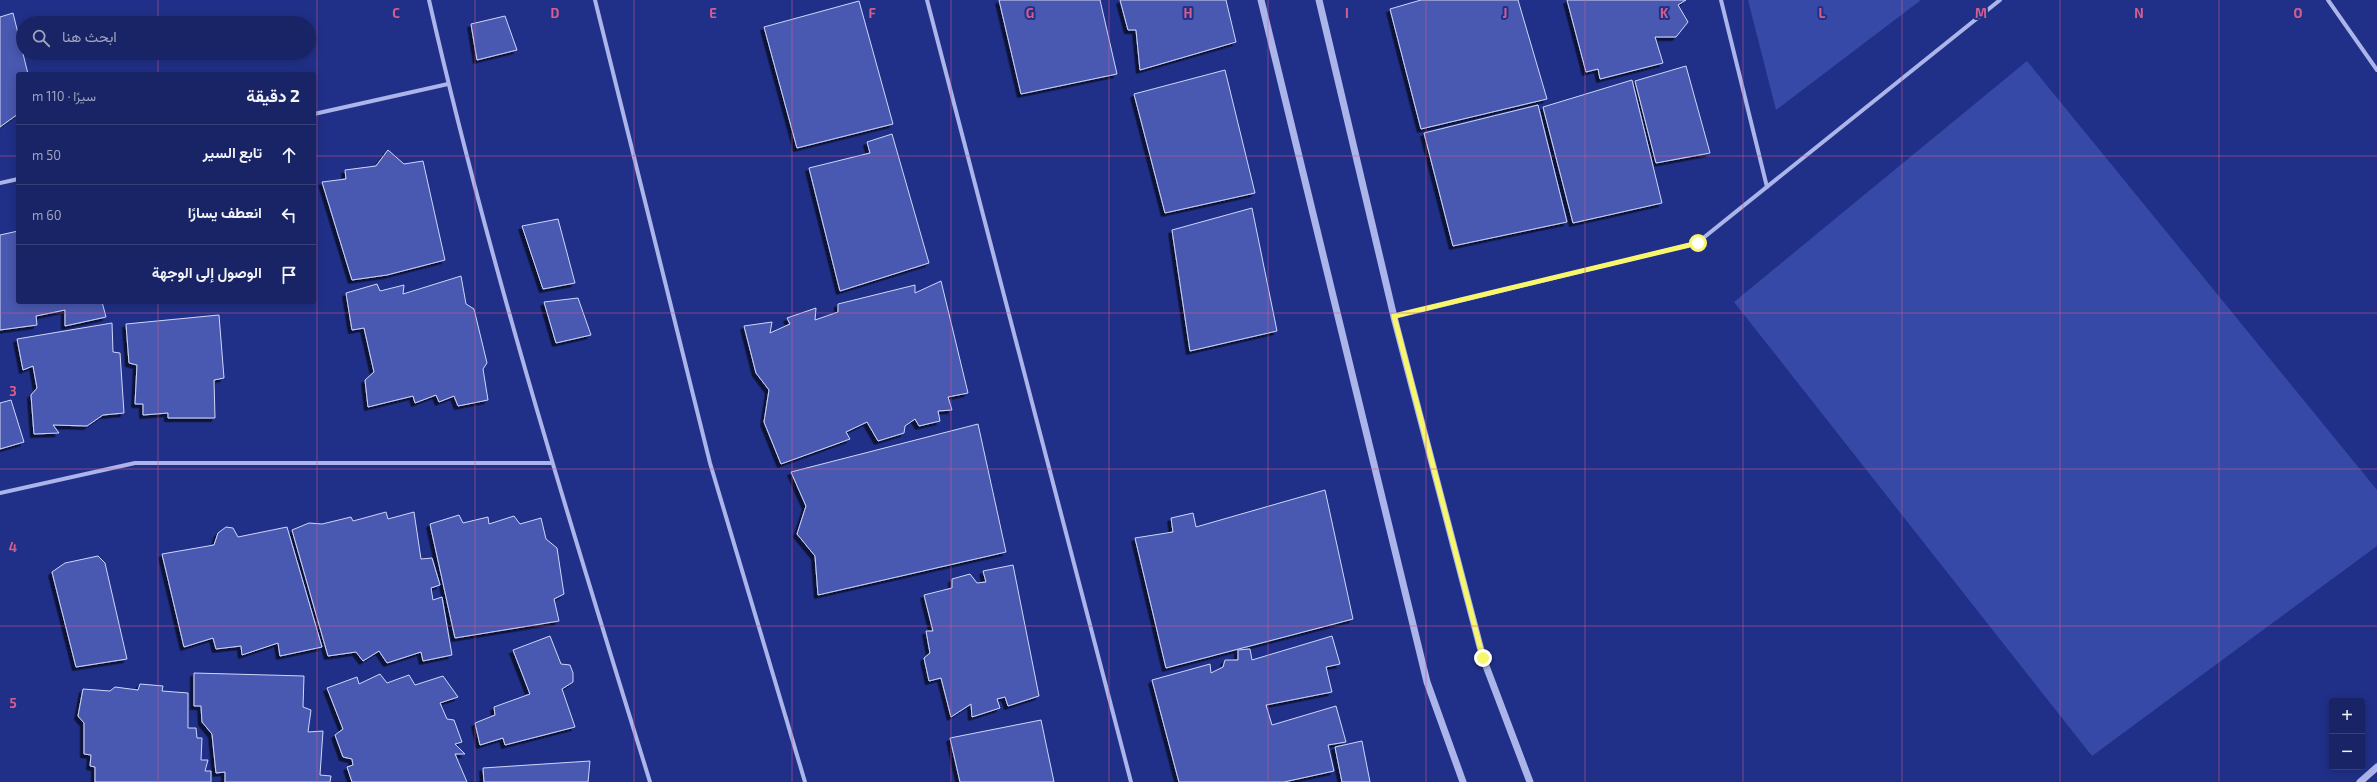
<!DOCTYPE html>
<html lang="ar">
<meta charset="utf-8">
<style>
:root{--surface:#182466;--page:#25306f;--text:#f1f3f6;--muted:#9fa4bf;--line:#36417a}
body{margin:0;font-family:"Exo 2",Vazirmatn,sans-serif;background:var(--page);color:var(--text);direction:rtl}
.controls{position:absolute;right:12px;bottom:12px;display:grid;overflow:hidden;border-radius:4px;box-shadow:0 2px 10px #0003}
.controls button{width:36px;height:36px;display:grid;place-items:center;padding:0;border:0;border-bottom:1px solid var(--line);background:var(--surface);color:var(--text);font:20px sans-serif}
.stop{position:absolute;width:12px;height:12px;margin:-9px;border:3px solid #f8f76b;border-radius:50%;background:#fff}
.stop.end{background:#f8f76b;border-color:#fff;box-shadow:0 1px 4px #0008}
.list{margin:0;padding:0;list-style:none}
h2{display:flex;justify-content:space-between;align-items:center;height:52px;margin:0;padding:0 16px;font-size:17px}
h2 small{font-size:13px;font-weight:400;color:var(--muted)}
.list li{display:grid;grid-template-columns:26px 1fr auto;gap:12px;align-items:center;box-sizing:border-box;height:60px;padding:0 16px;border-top:1px solid var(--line)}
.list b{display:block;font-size:15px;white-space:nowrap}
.list em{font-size:13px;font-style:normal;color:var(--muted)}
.icon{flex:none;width:22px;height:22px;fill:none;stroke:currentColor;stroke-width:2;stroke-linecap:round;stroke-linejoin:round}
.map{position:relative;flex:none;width:2377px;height:782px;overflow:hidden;direction:ltr}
.search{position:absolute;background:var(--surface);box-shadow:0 2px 10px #0003;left:16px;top:16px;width:300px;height:44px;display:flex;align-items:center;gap:10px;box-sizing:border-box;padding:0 14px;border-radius:22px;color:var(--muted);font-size:15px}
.panel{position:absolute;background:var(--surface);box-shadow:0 2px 10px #0003;left:16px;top:72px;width:300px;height:232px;border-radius:4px;direction:rtl}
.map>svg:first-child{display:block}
</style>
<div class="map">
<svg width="2377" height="782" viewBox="0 0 2377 782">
<defs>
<filter id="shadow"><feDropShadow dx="-3.5" dy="3.5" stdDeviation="0" flood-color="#0009"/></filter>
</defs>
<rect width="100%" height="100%" fill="#203088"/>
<g fill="#3749a7">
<path d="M 1748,0 L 1921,0 L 1776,110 Z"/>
<path d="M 2027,61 L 2377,490 L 2377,546 L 2092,756 L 1734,302 Z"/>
</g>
<g fill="#4959b0" stroke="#cfd6f8" filter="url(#shadow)">
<path d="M 999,0 L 1100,0 L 1117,74 L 1021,94 Z"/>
<path d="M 1120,0 L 1226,0 L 1236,42 L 1140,70 L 1136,30 L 1128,30 Z"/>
<path d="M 1421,0 L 1518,0 L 1547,99 L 1421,129 L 1390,9 Z"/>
<path d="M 1567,0 L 1686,0 L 1678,5 L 1688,22 L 1676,37 L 1655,37 L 1663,63 L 1600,79 L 1598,69 L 1586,72 Z"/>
<path d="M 859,1 L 893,124 L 797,148 L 764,27 Z"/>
<path d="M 13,13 L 28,74 L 18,74 L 18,114 L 0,127 L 0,17 Z"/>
<path d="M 505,16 L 517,50 L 477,60 L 471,24 Z"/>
<path d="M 1686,66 L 1710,153 L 1656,163 L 1635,81 Z"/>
<path d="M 1225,70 L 1255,193 L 1165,213 L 1134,94 Z"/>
<path d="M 1632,80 L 1662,203 L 1573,223 L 1543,107 Z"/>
<path d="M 1538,105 L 1567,222 L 1453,246 L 1424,133 Z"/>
<path d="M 892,134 L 929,263 L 840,291 L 809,168 L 870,153 L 867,142 Z"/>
<path d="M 388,150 L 404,164 L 423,161 L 445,260 L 387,275 L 352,280 L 322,182 L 346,179 L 345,170 L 376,166 Z"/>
<path d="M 1252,208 L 1277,331 L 1190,351 L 1172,230 Z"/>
<path d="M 558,219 L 575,283 L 543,289 L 522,226 Z"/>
<path d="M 18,231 L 18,302 L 102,302 L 106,317 L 65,326 L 65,310 L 36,316 L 37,325 L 0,330 L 0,235 Z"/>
<path d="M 461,276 L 466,304 L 474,309 L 487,363 L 483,369 L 488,400 L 458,406 L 454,396 L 439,402 L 436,395 L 415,403 L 413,396 L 368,407 L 365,380 L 374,372 L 364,328 L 352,330 L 346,293 L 377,284 L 380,291 L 404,285 L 403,294 Z"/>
<path d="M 941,281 L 968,393 L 948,397 L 952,410 L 938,411 L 940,421 L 919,426 L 915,419 L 905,426 L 904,433 L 878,441 L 867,422 L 846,432 L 850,439 L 781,464 L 764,422 L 769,390 L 756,373 L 744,326 L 772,322 L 770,333 L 790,324 L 787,318 L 816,308 L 815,320 L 838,312 L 838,304 L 915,285 L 915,293 Z"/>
<path d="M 578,298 L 591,335 L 556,343 L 544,302 Z"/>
<path d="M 219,315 L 224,378 L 214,380 L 215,418 L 168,418 L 168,413 L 143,415 L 143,404 L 135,404 L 137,365 L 129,363 L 126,324 Z"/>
<path d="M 112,323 L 113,352 L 120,353 L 124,413 L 103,415 L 87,426 L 53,425 L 59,433 L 34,434 L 31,395 L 37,388 L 33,366 L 23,370 L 17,339 Z"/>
<path d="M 11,400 L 24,442 L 0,449 L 0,403 Z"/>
<path d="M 978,424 L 1006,552 L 818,595 L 815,556 L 797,534 L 806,506 L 791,472 Z"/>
<path d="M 1325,490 L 1353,619 L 1166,668 L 1135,538 L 1173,532 L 1171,518 L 1193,513 L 1196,527 Z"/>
<path d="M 386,512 L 388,519 L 414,512 L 421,559 L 432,558 L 440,585 L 431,588 L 433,600 L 442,597 L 452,655 L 423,661 L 421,652 L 387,663 L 379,651 L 363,661 L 356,652 L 328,656 L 292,530 L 309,523 L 322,524 L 351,517 L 353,521 Z"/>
<path d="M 459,515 L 463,523 L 488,517 L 489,524 L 514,516 L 520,524 L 541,518 L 546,539 L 557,548 L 564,594 L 554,599 L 559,621 L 455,638 L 430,524 Z"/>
<path d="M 226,527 L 233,528 L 238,537 L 287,527 L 322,647 L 280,656 L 278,643 L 242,655 L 241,646 L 216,649 L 213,638 L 184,647 L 162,554 L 214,545 L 218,533 Z"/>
<path d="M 98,556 L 105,563 L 127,659 L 76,667 L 52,572 L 65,563 Z"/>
<path d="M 1013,565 L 1039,696 L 1008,706 L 1005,697 L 997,699 L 1000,708 L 972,717 L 971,704 L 951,717 L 941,678 L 929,681 L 924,658 L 930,653 L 926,631 L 933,631 L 924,595 L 952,588 L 952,579 L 970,574 L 977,583 L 986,582 L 983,571 Z"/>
<path d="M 550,636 L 561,664 L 570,665 L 573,673 L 573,682 L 562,689 L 575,727 L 505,745 L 503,738 L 480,745 L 475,723 L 495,715 L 494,707 L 530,694 L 513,650 Z"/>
<path d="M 1332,636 L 1340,664 L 1326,667 L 1332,692 L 1266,705 L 1272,725 L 1336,706 L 1346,742 L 1328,745 L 1334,771 L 1284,782 L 1179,782 L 1152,680 L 1210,664 L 1211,673 L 1223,667 L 1225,660 L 1238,660 L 1238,650 L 1250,649 L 1252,660 Z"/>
<path d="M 194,673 L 304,676 L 303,707 L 311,710 L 308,732 L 323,731 L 320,775 L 331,776 L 330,782 L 225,782 L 225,772 L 216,773 L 212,734 L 202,722 L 201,706 L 194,706 Z"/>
<path d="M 380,674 L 387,683 L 409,675 L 415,685 L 443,676 L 458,697 L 440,703 L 447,719 L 454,720 L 462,742 L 455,744 L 465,754 L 455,754 L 467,782 L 352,782 L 347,767 L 353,765 L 352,759 L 343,757 L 335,735 L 343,729 L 327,688 L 357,677 L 359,684 Z"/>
<path d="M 140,684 L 163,686 L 162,691 L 188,693 L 188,728 L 196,728 L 197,738 L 202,738 L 201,760 L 208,760 L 205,771 L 211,771 L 211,782 L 95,782 L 95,767 L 90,766 L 91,755 L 84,754 L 84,723 L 78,716 L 83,689 L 110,691 L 115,687 L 138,690 Z"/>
<path d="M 1041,720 L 1054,782 L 960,782 L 950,738 Z"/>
<path d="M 1362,741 L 1370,782 L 1342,782 L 1335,747 Z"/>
<path d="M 590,761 L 588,782 L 484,782 L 483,768 Z"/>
</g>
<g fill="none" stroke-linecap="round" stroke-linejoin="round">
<g stroke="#abb5ea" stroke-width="4">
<path d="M 429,0 C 489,264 570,523 650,782"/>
<path d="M 595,0 L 710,463 L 805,782"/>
<path d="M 927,0 L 1131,782"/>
<path d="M 1721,0 L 1767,187"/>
<path d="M 2328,0 L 2377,70"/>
<path d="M 314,114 L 448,84"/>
<path d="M 0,183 L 18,179"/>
<path d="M 1394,317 L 1697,243 L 2000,0"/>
<path d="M 0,493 L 135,463 L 551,463"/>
</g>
<g stroke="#abb5ea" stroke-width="7">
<path d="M 1261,0 L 1427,682 L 1463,782"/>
<path d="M 1319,0 L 1394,317 L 1483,658 L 1530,782"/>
<path d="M 2360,782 L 2377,767"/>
</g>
</g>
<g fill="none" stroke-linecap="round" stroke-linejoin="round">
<path stroke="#f8f76b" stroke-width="5" d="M 1483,658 L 1394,316 L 1698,243"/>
</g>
<path fill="none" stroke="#d45d8c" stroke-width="1" stroke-opacity="0.55" d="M 158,0 L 158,23M 317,0 L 317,782M 475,0 L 475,782M 634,0 L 634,782M 792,0 L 792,782M 951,0 L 951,782M 1109,0 L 1109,782M 1268,0 L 1268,782M 1426,0 L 1426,782M 1585,0 L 1585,782M 1743,0 L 1743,782M 1902,0 L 1902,782M 2060,0 L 2060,782M 2219,0 L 2219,782M 158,53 L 158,74M 0,156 L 18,156M 314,156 L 2377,156M 158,302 L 158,782M 0,313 L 2377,313M 0,469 L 2377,469M 0,626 L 2377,626"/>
<g font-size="13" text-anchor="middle" font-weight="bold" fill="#d45d8c" stroke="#203088" stroke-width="4" stroke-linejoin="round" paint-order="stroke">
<text x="396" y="18">C</text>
<text x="555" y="18">D</text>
<text x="713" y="18">E</text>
<text x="872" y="18">F</text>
<text x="1030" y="18">G</text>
<text x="1188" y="18">H</text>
<text x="1347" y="18">I</text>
<text x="1505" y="18">J</text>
<text x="1664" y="18">K</text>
<text x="1822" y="18">L</text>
<text x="1981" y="18">M</text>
<text x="2139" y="18">N</text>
<text x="2298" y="18">O</text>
<text x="13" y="396">3</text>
<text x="13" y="552">4</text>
<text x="13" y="708">5</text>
</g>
</svg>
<div class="controls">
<button>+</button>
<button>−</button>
</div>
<div class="stop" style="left:1698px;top:243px"></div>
<div class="stop end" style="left:1483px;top:658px"></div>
<div class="search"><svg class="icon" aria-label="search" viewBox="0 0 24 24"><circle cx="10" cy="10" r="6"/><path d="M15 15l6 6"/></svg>ابحث هنا</div>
<section class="panel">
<h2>2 دقيقة<small>سيرًا · 110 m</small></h2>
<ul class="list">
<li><svg class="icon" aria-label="ahead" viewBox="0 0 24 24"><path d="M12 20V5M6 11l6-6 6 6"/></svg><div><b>تابع السير</b></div><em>50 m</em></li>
<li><svg class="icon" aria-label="left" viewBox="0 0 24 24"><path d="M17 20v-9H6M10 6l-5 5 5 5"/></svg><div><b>انعطف يسارًا</b></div><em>60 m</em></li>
<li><svg class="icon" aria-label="arrive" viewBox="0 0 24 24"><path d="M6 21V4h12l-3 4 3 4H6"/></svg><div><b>الوصول إلى الوجهة</b></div></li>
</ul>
</section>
</div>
